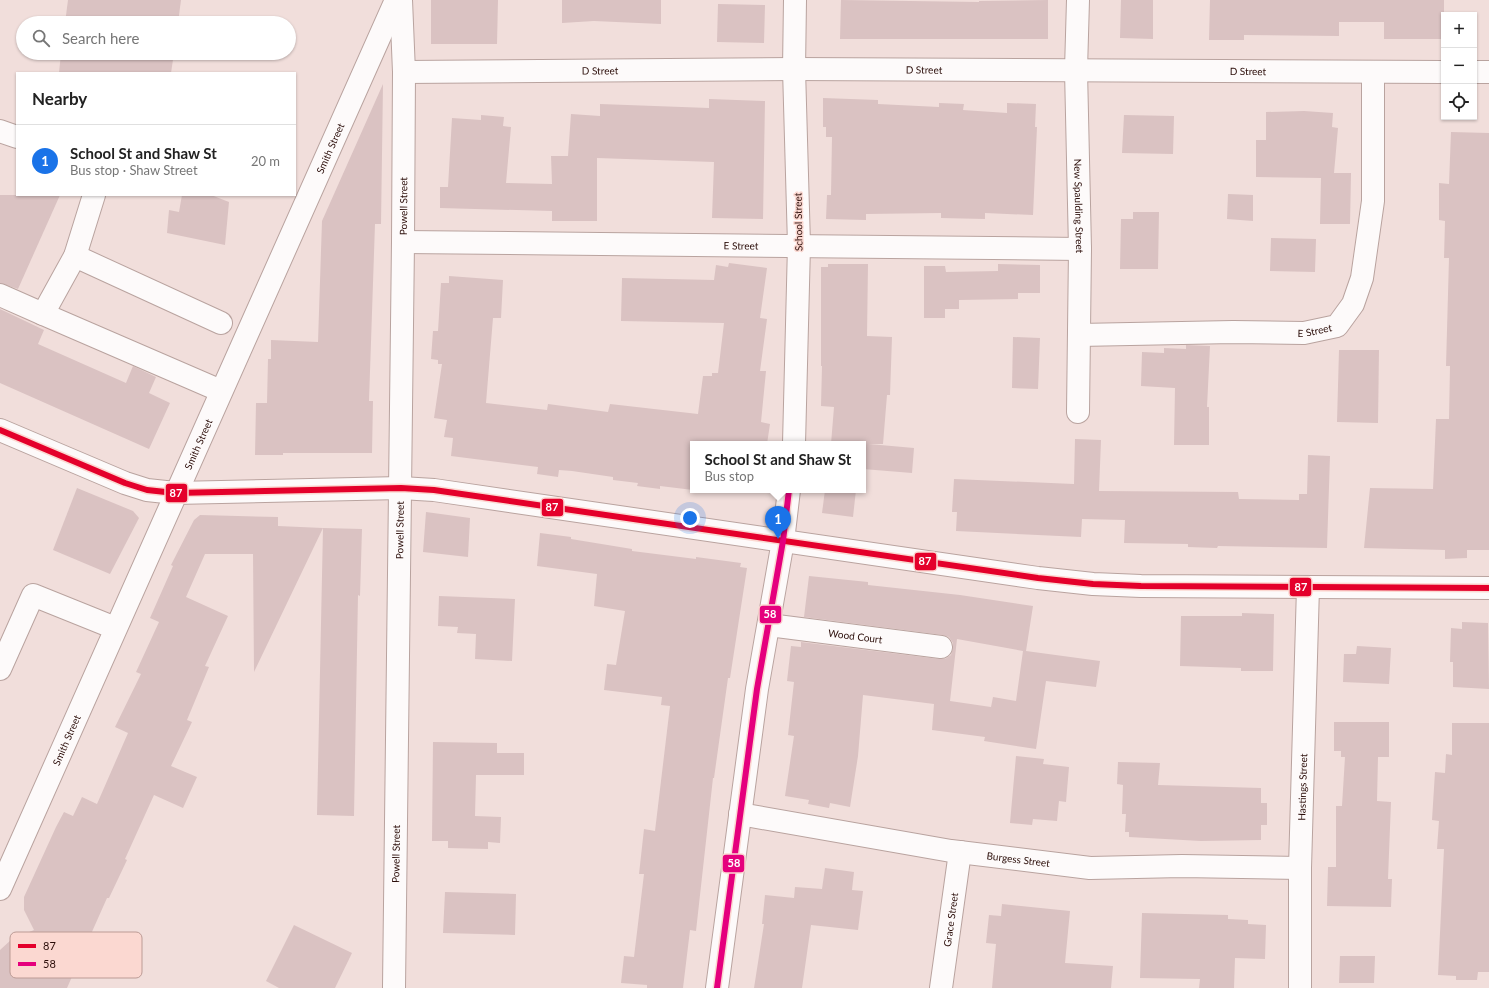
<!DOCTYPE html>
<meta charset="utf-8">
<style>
:root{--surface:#fff;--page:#f6f6f6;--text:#222;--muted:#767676;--line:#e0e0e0;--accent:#1a73e8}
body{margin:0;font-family:Lato,sans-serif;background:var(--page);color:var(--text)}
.controls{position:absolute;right:12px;top:12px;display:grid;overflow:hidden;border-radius:0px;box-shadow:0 1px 3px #0004}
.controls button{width:36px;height:36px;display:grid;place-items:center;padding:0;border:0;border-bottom:1px solid var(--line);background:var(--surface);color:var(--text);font:20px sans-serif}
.you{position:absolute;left:690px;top:518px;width:14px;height:14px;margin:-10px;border:3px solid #fff;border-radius:50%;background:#1a73e8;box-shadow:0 0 0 6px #1a73e833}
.badge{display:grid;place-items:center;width:26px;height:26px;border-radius:50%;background:var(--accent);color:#fff;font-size:13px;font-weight:700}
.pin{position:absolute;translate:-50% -33px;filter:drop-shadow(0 1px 2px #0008)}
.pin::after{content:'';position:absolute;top:21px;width:14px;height:12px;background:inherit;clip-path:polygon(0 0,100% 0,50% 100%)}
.popup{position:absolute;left:690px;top:441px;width:176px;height:52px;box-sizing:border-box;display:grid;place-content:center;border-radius:0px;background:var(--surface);filter:drop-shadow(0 1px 3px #0005);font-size:13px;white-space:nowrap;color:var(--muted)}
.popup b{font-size:15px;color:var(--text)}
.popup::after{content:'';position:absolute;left:50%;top:100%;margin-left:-8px;border:8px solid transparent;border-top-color:var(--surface)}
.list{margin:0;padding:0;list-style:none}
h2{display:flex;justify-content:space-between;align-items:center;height:52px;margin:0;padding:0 16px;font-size:17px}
h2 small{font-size:13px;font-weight:400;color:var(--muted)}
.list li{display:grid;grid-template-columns:26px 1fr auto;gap:12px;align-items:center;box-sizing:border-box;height:72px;padding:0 16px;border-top:1px solid var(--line)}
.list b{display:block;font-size:15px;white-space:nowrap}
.list p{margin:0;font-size:13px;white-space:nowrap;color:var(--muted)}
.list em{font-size:13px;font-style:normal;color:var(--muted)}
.icon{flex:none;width:22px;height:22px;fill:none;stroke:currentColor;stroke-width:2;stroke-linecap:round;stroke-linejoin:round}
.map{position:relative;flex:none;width:1489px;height:988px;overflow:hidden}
.search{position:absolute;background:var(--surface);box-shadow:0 1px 3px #0004;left:16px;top:16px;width:280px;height:44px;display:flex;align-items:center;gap:10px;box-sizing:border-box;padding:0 14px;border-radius:22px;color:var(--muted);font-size:15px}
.panel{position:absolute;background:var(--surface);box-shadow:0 1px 3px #0004;left:16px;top:72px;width:280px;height:124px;border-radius:0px}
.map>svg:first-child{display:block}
</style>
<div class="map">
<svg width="1489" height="988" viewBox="0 0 1489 988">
<rect width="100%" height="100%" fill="#f1dedb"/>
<g fill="#dac2c2" fill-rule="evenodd">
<path d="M 68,0 L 181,0 L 178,23 L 65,23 Z"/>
<path d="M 431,0 L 498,0 L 497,44 L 431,44 Z"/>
<path d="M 562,0 L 661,0 L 661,24 L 594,21 L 562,23 Z"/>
<path d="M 841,0 L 979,2 L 979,1 L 1048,0 L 1048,39 L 840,39 Z"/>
<path d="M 1121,0 L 1153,0 L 1153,39 L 1120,38 Z"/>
<path d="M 1210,0 L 1444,0 L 1444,39 L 1384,39 L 1384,22 L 1339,22 L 1339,36 L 1244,35 L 1244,40 L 1209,40 Z"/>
<path d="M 718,4 L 765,5 L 764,43 L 717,42 Z"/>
<path d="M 61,53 L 174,53 L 171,73 L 59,73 Z"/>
<path d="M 383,84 L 381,224 L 375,224 L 369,401 L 373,401 L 372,453 L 283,453 L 283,455 L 255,455 L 256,403 L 267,403 L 268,359 L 271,359 L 271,340 L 318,342 L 322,221 Z"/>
<path d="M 823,98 L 878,100 L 878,104 L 939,107 L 939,103 L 964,104 L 963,110 L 1007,113 L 1007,103 L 1036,104 L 1035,127 L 1037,127 L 1033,215 L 985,213 L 985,219 L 941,218 L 941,213 L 866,214 L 866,220 L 826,219 L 827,195 L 831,195 L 832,137 L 826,137 L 826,127 L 823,127 Z"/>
<path d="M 709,99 L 765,101 L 763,219 L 712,218 L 714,162 L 597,158 L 597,221 L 552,221 L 552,211 L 440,208 L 440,187 L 448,187 L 452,118 L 481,120 L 481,115 L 504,117 L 503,126 L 511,127 L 506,183 L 552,184 L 551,156 L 568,156 L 571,114 L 600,116 L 600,104 L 709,108 Z"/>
<path d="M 1304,111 L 1333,113 L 1332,127 L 1338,128 L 1334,173 L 1351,173 L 1350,224 L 1320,224 L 1321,178 L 1256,177 L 1256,140 L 1266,140 L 1266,112 Z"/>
<path d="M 1124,115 L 1174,116 L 1173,154 L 1122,153 Z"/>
<path d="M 1451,132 L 1489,133 L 1489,550 L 1467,550 L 1467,558 L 1445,559 L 1445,550 L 1364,548 L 1370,488 L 1433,489 L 1436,419 L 1449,419 L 1450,366 L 1446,366 L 1449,258 L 1444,258 L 1445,221 L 1439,220 L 1439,183 L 1449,184 Z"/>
<path d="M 1228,194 L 1253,195 L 1253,221 L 1227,219 Z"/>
<path d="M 0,195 L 60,195 L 18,289 L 0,283 Z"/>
<path d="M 182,195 L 211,195 L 229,202 L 225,245 L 167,233 L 169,210 L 179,212 Z"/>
<path d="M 1133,212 L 1159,212 L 1158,269 L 1120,269 L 1121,219 L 1133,219 Z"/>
<path d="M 1271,238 L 1316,239 L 1315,272 L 1270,271 Z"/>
<path d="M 729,263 L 767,268 L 760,318 L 767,319 L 760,371 L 766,371 L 761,422 L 770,424 L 767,444 L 693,444 L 693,490 L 660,486 L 660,489 L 637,486 L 638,483 L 613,480 L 613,477 L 572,471 L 559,470 L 558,477 L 537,474 L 538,467 L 451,456 L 453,438 L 444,437 L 447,420 L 434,418 L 442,364 L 438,364 L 438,360 L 431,359 L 433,331 L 438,331 L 441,283 L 449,283 L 449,276 L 503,280 L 501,318 L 493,318 L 486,403 L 547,410 L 548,404 L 608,412 L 610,404 L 698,414 L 703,376 L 712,376 L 712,373 L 718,373 L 724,323 L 621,321 L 622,278 L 714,280 L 716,265 L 728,267 Z"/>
<path d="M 828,264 L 868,264 L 867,336 L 892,337 L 890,395 L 887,395 L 883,444 L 869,444 L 914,448 L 912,473 L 863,469 L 863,444 L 831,444 L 834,407 L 821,406 L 822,366 L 821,366 L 821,267 L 828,267 Z"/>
<path d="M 998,264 L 1040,265 L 1040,293 L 1018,293 L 1018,299 L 959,300 L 959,309 L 945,309 L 945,318 L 924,318 L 924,266 L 945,266 L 946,272 L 998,271 Z"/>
<path d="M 0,309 L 44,330 L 38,344 L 126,383 L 133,366 L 156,377 L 149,393 L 170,403 L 149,449 L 0,383 Z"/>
<path d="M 1013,337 L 1040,338 L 1038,389 L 1012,388 Z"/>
<path d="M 1186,345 L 1210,346 L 1207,407 L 1209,407 L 1209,445 L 1174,445 L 1175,388 L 1141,386 L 1142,352 L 1164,353 L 1164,348 L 1186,349 Z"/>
<path d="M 1339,350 L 1379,350 L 1378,423 L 1337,422 Z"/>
<path d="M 1075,439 L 1101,440 L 1099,491 L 1238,492 L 1239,499 L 1299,500 L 1299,494 L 1307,494 L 1308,455 L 1330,456 L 1327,548 L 1218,546 L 1217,548 L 1188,547 L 1188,544 L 1124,543 L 1125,520 L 1082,519 L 1081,537 L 956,531 L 957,512 L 952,512 L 954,479 L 1074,484 Z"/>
<path d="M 77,488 L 133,511 L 139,518 L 110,574 L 53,550 Z"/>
<path d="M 825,490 L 856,490 L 853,517 L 822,513 Z"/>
<path d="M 426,512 L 470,518 L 468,557 L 423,552 Z"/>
<path d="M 200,515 L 278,517 L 278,526 L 323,528 L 254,672 L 253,554 L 205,554 L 186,597 L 228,616 L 205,666 L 209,667 L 187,720 L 192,722 L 171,766 L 197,777 L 183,808 L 154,795 L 125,859 L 127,860 L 109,898 L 107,898 L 67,988 L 0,988 L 0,950 L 12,939 L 34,930 L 24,910 L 24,897 L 56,827 L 64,812 L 73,816 L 82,797 L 97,804 L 128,733 L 115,727 L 141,674 L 136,672 L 159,622 L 150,618 L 173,566 L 171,565 L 194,520 Z"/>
<path d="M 323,528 L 362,529 L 360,596 L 358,595 L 354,816 L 317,815 Z"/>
<path d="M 540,533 L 571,537 L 571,539 L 632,549 L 632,551 L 696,559 L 696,557 L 741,563 L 740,567 L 747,568 L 730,678 L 728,678 L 714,778 L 713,778 L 696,931 L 690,930 L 683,988 L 647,988 L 647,985 L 621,983 L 624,956 L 634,957 L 644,874 L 639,874 L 644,829 L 655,831 L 670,706 L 661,705 L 662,697 L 604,690 L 607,664 L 616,665 L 625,611 L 594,606 L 597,574 L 537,566 Z"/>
<path d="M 809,576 L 868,582 L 868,585 L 960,595 L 1033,606 L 1026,651 L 1100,661 L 1096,687 L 1046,681 L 1036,749 L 984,741 L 985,737 L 932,730 L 934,704 L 863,695 L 858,756 L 850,807 L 830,803 L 829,808 L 808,804 L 809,800 L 785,796 L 794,736 L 788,735 L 794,682 L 787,681 L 791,646 L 801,647 L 801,642 L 939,659 L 945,659 L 951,655 L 953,648 L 953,643 L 949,637 L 943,635 L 804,617 ZM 957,639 L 1023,651 L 1016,701 L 993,697 L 991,707 L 950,701 Z"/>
<path d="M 439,596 L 515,599 L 512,661 L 475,659 L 476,634 L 457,633 L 458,627 L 438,626 Z"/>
<path d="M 1242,613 L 1274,614 L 1273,671 L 1241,671 L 1241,668 L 1180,666 L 1181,616 L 1242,616 Z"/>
<path d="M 1462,622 L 1488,623 L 1489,689 L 1453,687 L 1453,662 L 1450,662 L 1451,628 L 1462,629 Z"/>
<path d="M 1357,646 L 1391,648 L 1389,684 L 1343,682 L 1344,654 L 1356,654 Z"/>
<path d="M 1334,722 L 1389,722 L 1389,757 L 1378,757 L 1377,801 L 1391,802 L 1388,879 L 1392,879 L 1391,907 L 1327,906 L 1328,867 L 1336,867 L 1336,806 L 1342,806 L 1345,757 L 1341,757 L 1341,751 L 1334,751 Z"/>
<path d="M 1452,723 L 1489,723 L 1489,972 L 1478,972 L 1477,980 L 1456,980 L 1456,976 L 1438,975 L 1444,849 L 1437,849 L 1439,821 L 1432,820 L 1435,772 L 1445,773 L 1446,754 L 1452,755 Z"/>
<path d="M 433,742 L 497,743 L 497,753 L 524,753 L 524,775 L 476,775 L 475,816 L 501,817 L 500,843 L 488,842 L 488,849 L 448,848 L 448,841 L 432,841 Z"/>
<path d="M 1016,756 L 1044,759 L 1043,764 L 1069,767 L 1066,802 L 1059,801 L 1057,821 L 1033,819 L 1032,825 L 1010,823 Z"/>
<path d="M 1118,762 L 1160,763 L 1158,785 L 1261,788 L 1261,803 L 1267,803 L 1267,825 L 1261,825 L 1261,840 L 1201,841 L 1129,837 L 1129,832 L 1125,832 L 1126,814 L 1122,814 L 1123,785 L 1117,784 Z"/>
<path d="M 825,868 L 854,872 L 852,890 L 863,891 L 858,930 L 811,925 L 802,988 L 754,988 L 764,924 L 762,924 L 765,895 L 794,898 L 795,887 L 822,889 Z"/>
<path d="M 445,892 L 516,894 L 515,935 L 443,933 Z"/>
<path d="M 1002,904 L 1070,911 L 1065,963 L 1113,966 L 1111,988 L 992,988 L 996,944 L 986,943 L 989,915 L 1001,916 Z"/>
<path d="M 1142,913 L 1228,915 L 1228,919 L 1248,920 L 1248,924 L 1266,925 L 1265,959 L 1235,958 L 1234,988 L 1199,988 L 1200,979 L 1140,978 Z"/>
<path d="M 294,925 L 352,953 L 335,988 L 279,988 L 266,981 Z"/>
<path d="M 1340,956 L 1375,956 L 1374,983 L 1339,983 Z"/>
</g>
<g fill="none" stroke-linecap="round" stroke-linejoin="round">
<g stroke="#b9a39f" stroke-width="24">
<g id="minor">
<path id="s1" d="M 1078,0 L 1076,70 L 1080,249 L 1078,412"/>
<path id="s2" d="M 404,72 L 794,69 L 1444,72"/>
<path d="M 1474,72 L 1489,72"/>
<path d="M 0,131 L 17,137"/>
<path id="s3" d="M 403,242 L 1080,249"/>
<path d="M 75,256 L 221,323"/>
<path d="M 0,295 L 43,314 L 75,256 L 94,195"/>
<path d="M 43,314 L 221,391"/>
<path id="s4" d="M 1079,335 L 1233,332 L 1304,333 L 1337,326 L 1353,304 L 1362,278 L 1373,201 L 1373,72"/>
<path d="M 0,430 L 125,483 L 147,490 L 175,493 L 401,488 L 434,490 L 1038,578 L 1093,584 L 1141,586 L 1489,588"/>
<path d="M 794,444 L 799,245 L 794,69 L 795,0"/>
<path id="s5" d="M 769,625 L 941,647"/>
<path d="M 0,669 L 33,595 L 115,628"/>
<path id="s6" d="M 740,814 L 951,851 L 1090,868 L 1182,866 L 1300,868"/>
<path id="s7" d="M 0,889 L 396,0"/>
<path id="s8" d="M 394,988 L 403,242 L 404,72 L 401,0"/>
<path d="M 717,988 L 757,689 L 783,541 L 789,490"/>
<path id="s9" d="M 941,988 L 960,852"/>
<path id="s10" d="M 1300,988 L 1300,868 L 1308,587"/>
</g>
</g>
<use href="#minor" stroke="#fdfafa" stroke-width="22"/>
<g stroke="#fbd8d1" stroke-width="9">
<path id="bus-1" d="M 0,430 L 125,483 L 147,490 L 175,493 L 401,488 L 434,490 L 1038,578 L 1093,584 L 1141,586 L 1489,588"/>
</g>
<g stroke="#fbd8d1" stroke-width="9">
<path id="bus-2" d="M 717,988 L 757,689 L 783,541 L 789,490"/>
</g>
<use href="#bus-1" stroke="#e4002b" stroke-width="6"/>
<use href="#bus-2" stroke="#e5007d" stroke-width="6"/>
</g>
<g text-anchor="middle" stroke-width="3" stroke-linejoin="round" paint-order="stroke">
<g font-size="10" fill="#2a0c08" stroke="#fbd8d1">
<text dy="4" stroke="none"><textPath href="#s2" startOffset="520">D Street</textPath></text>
<text dy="4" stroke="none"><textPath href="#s2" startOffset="196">D Street</textPath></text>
<text dy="4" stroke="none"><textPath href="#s2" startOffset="844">D Street</textPath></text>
<text dy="4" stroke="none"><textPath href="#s7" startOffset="811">Smith Street</textPath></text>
<text dy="4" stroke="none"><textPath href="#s8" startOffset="782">Powell Street</textPath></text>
<text dy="4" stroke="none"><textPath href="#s1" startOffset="206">New Spaulding Street</textPath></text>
<text transform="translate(798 222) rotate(-91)" y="4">School Street</text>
<text dy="4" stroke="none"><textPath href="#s3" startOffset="338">E Street</textPath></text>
<text dy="4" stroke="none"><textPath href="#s4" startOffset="236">E Street</textPath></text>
<text dy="4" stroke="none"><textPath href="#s7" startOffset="487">Smith Street</textPath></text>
<text dy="4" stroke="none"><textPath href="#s8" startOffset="458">Powell Street</textPath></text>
<text dy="4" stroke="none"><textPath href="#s5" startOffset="87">Wood Court</textPath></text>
<text dy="4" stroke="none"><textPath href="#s7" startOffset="163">Smith Street</textPath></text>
<text dy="4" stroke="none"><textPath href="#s10" startOffset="201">Hastings Street</textPath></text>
<text dy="4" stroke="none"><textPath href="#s8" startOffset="134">Powell Street</textPath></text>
<text dy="4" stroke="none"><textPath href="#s6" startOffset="282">Burgess Street</textPath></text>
<text dy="4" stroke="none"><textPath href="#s9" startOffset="69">Grace Street</textPath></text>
</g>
</g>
<rect x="10" y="932" width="132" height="46" rx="6" fill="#fbd8d1" stroke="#bc9b95" stroke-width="1"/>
<rect x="18" y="944" width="18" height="4" fill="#e4002b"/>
<rect x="18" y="962" width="18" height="4" fill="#e5007d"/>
<g font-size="11" fill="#2a0c08">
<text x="43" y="950">87</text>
<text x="43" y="968">58</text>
</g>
<g stroke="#fbd8d1" stroke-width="1.5">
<rect x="165" y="483" width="23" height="20" rx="4" fill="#e4002b"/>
<rect x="541" y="498" width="23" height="19" rx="4" fill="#e4002b"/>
<rect x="914" y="552" width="23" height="19" rx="4" fill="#e4002b"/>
<rect x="1289" y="577" width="23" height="20" rx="4" fill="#e4002b"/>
<rect x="759" y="605" width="23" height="19" rx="4" fill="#e5007d"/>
<rect x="722" y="854" width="23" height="19" rx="4" fill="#e5007d"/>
</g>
<g font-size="11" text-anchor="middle" font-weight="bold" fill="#fff">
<text x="176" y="497">87</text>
<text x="552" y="511">87</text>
<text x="925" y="565">87</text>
<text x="1301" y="591">87</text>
<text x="770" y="618">58</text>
<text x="734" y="867">58</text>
</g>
</svg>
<div class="controls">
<button>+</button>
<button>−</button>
<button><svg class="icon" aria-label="locate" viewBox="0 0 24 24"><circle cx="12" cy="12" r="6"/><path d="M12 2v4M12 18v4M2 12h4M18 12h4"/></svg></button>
</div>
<div class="you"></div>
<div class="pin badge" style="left:778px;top:539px">1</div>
<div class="popup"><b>School St and Shaw St</b>Bus stop</div>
<div class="search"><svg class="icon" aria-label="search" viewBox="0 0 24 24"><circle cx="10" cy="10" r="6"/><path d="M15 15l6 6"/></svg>Search here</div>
<section class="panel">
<h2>Nearby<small></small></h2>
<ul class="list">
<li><span class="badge">1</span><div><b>School St and Shaw St</b><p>Bus stop · Shaw Street</p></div><em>20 m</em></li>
</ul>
</section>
</div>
